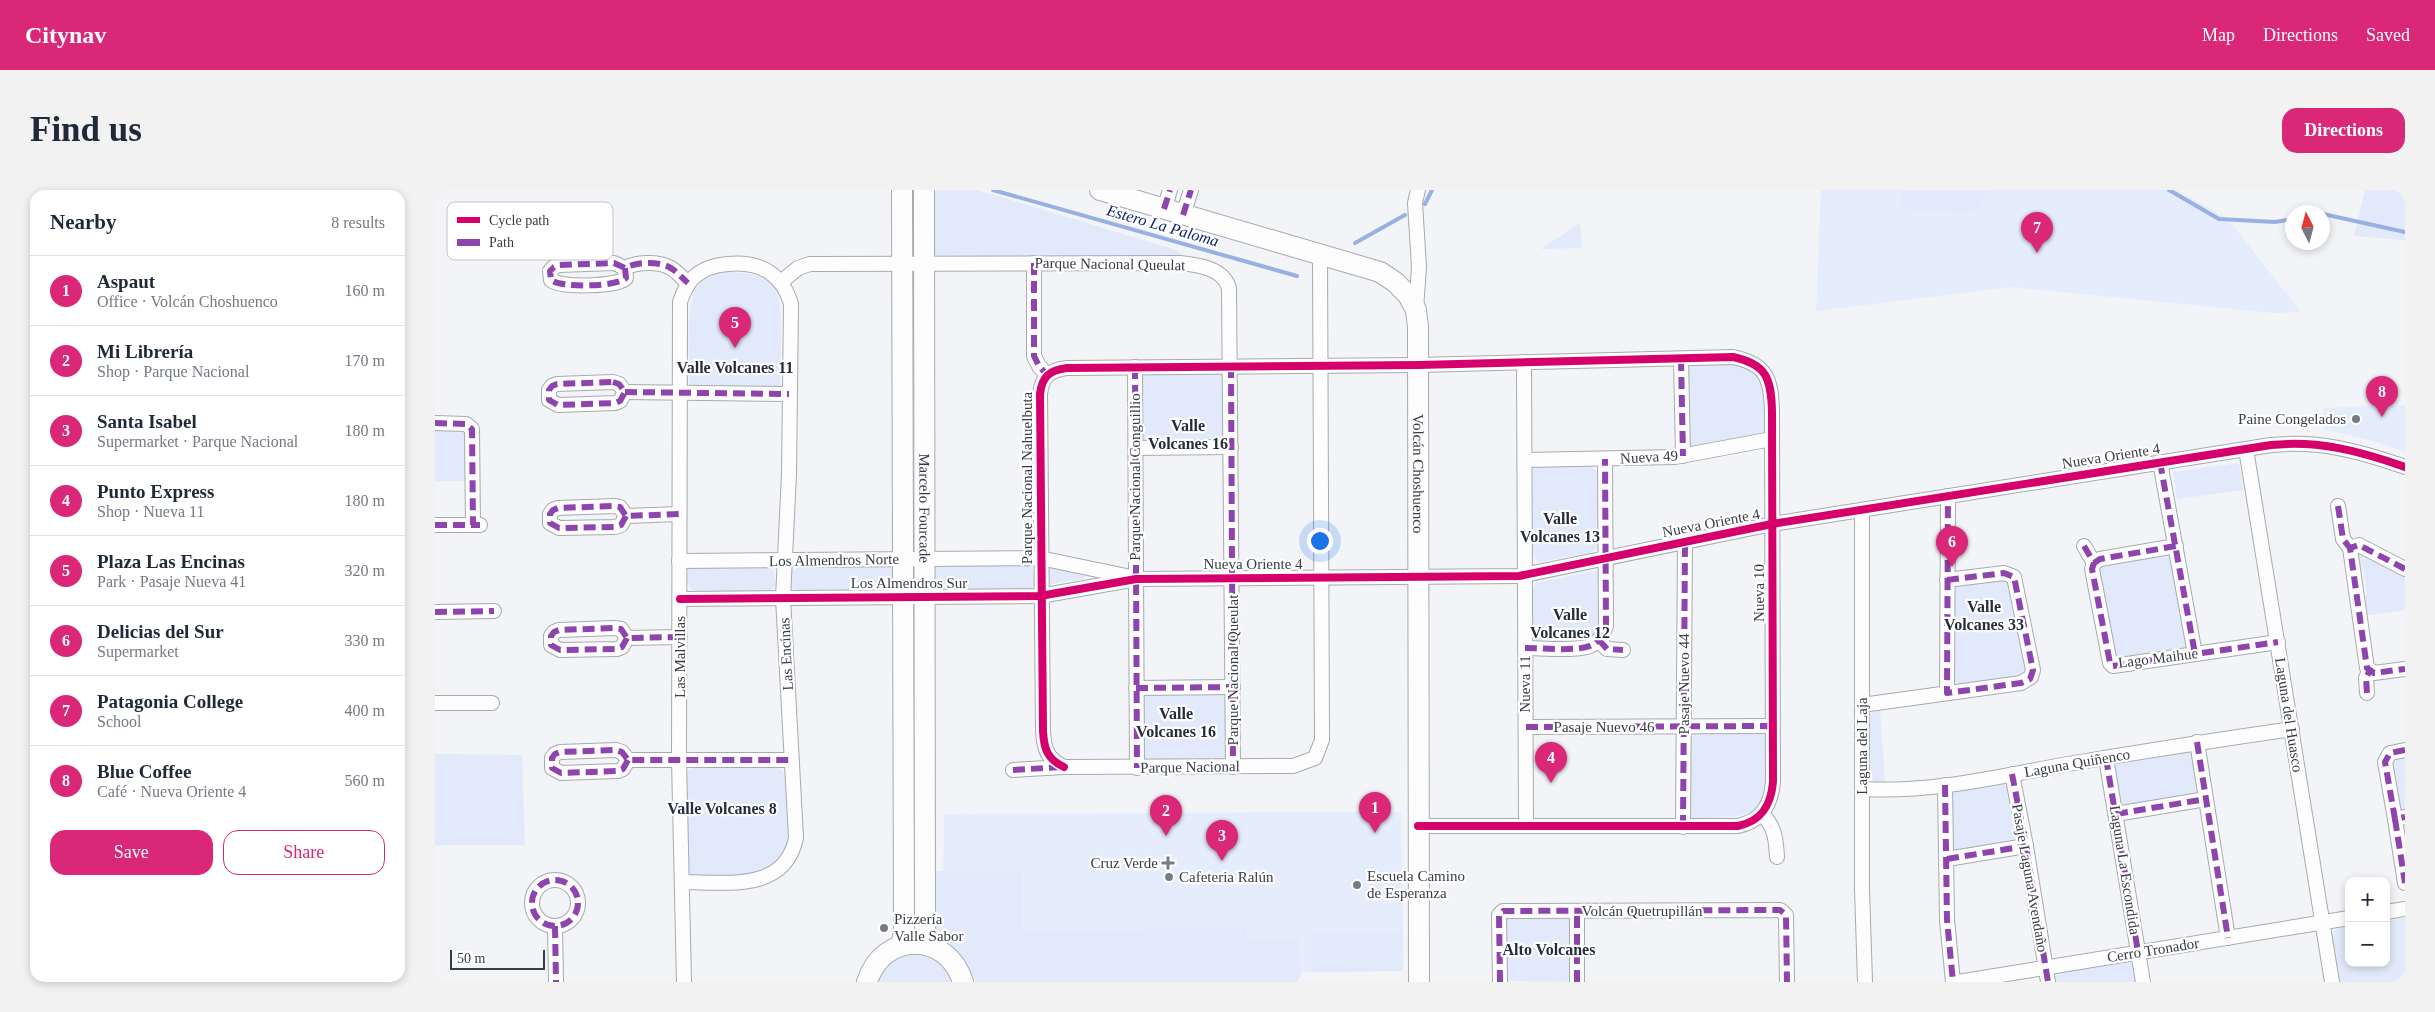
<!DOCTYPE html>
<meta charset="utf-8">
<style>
:root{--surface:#fff;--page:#f2f2f3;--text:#1f2937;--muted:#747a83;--line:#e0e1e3;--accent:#db2777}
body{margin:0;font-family:Georgia,serif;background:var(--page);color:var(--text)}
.controls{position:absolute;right:15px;bottom:15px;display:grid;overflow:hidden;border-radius:10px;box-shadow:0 2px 8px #0003}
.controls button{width:45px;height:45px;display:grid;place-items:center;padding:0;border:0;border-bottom:1px solid var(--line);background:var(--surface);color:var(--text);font:25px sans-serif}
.compass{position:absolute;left:1850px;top:15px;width:45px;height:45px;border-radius:50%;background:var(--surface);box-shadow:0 2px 8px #0003;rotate:354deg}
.scale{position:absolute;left:15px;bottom:12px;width:95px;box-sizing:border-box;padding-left:5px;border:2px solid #373b44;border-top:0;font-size:14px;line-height:18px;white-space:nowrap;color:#373b44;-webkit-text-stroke:4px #fff;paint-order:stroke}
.you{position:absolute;left:884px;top:350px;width:18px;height:18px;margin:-12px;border:4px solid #fff;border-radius:50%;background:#1a73e8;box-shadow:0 0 0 8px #1a73e833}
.badge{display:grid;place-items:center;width:32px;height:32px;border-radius:50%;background:var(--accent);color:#fff;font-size:16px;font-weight:700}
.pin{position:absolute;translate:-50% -41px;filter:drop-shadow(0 1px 2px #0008)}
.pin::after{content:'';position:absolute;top:26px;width:18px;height:15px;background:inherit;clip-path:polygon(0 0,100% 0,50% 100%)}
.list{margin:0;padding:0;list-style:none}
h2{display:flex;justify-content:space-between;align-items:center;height:65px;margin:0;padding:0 20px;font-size:21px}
h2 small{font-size:16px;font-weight:400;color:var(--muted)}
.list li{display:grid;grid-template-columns:32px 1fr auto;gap:15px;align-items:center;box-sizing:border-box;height:70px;padding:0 20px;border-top:1px solid var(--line)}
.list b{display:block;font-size:19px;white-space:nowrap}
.list p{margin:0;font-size:16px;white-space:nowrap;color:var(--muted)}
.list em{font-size:16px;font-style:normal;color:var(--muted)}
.actions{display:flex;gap:10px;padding:15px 20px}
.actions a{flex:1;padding:11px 0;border:1px solid var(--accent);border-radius:15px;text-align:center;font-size:18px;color:var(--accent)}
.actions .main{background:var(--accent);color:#fff}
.map{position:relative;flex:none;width:1970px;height:792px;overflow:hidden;border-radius:15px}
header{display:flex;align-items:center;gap:30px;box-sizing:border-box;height:70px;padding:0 25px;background:var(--accent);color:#fff}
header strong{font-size:24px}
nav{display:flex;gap:28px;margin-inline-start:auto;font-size:18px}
.intro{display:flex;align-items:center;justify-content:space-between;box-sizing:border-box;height:120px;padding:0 30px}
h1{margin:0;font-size:35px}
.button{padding:12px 22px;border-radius:15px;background:var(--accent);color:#fff;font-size:18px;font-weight:700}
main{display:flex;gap:30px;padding:0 30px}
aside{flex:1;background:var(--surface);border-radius:15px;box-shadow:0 2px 8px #0003}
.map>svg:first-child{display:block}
</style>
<header>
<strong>Citynav</strong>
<nav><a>Map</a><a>Directions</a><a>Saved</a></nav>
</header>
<div class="intro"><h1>Find us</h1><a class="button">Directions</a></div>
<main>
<aside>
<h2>Nearby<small>8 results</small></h2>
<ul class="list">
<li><span class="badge">1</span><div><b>Aspaut</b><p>Office · Volcán Choshuenco</p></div><em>160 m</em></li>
<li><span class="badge">2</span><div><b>Mi Librería</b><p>Shop · Parque Nacional</p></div><em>170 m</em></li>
<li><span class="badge">3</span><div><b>Santa Isabel</b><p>Supermarket · Parque Nacional</p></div><em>180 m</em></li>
<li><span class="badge">4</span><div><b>Punto Express</b><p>Shop · Nueva 11</p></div><em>180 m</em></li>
<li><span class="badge">5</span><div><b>Plaza Las Encinas</b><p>Park · Pasaje Nueva 41</p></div><em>320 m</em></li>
<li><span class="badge">6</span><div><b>Delicias del Sur</b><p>Supermarket</p></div><em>330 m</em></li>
<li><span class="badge">7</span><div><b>Patagonia College</b><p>School</p></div><em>400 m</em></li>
<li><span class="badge">8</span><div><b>Blue Coffee</b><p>Café · Nueva Oriente 4</p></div><em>560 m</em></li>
</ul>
<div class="actions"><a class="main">Save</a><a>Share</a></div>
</aside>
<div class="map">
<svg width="1970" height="792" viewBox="0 0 1970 792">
<rect width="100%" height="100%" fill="#f2f4f8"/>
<g fill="#e5ecfb">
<path d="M 1386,0 L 1742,0 L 1793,29 L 1866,122 L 1838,123 L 1576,97 L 1381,121 Z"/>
<path d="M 1970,215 L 1970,262 L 1939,251 L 1888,239 L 1888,218 Z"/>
<path d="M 966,622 L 968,742 L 877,743 L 878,782 L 547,784 L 508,738 L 509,624 Z"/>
</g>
<g fill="#e1e9fa">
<path d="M 495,0 L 542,0 L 738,59 L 745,62 L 745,68 L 500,68 L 494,61 Z"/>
<path d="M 1469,0 L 1552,0 C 1548,13 1544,21 1531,23 L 1464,18 Z"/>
<path d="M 1930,0 L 1970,0 L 1970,50 L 1919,46 Z"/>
<path d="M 478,15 L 481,16 L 481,63 L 476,64 L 475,16 Z"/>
<path d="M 1145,33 L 1147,58 L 1106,59 Z"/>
<path d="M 478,80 L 482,81 L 481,358 L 479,359 L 478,359 L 475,81 Z"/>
<path d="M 292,82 C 342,84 346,97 346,142 C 346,161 345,179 345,197 L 255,196 C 255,170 248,115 264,94 C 271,86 283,84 292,82 Z"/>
<path d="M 1299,174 C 1326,181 1330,194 1330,220 C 1330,228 1331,237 1329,244 L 1254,258 L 1251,180 L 1258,175 Z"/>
<path d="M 792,182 L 792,250 L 704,255 L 704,183 Z"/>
<rect x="0" y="240" width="35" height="51"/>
<path d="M 1804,273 L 1808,300 L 1742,309 L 1738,282 Z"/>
<path d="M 1149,275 L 1156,276 L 1164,284 L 1165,356 L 1155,363 L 1103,372 L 1097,364 L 1098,277 Z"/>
<path d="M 1737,363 L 1753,461 L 1679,472 L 1662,376 Z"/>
<path d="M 1926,363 L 1957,377 L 1970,386 L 1970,420 L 1929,426 L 1927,409 L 1932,404 L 1928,376 L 1921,376 L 1921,366 Z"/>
<path d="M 453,376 L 458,377 L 460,400 L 457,401 L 361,401 L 354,395 L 355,382 L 364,377 Z"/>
<path d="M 500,376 L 594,376 L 598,379 L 600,394 L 596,399 L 500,400 L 497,397 L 497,378 Z"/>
<path d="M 258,377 L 332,377 L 338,381 L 341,395 L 334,402 L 262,402 C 252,398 249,388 254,379 Z"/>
<path d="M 615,378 L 648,385 L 651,388 L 613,395 L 613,379 Z"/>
<path d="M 1164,380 C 1165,401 1176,451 1145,453 C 1130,455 1114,452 1099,452 L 1097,449 L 1098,399 L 1100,393 Z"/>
<path d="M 1570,387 L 1578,392 L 1592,485 L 1522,497 L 1519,495 L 1515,401 L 1521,394 Z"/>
<path d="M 705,501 L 793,501 L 794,570 L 706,570 Z"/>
<path d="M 1445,520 L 1450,593 L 1440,593 L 1434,585 L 1435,527 L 1436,523 Z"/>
<path d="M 1255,542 L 1329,543 L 1332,548 C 1330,626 1335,628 1254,628 Z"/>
<path d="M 1758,561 L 1766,603 L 1685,619 L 1678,579 L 1680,575 Z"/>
<path d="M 1970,563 L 1970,623 L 1965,624 L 1955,569 Z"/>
<path d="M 0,564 L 87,565 L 90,655 L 0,655 Z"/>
<path d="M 258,578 L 341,578 L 347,581 L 351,588 C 355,646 367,685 292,687 C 278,687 261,692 252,681 L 250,584 L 253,580 Z"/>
<path d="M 1569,594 L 1573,596 L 1584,651 L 1522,663 L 1516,661 L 1517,604 L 1524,601 Z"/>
<path d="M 498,681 L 583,681 L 587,684 L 587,741 L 812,738 L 812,749 L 863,749 L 866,786 L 863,791 L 858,792 L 542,792 L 534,783 L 522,761 L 500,747 Z"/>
<path d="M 1131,725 L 1137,732 L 1136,787 L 1131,792 L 1072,791 L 1069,728 Z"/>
<path d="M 1970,728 L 1970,792 L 1905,792 L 1897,747 L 1901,739 L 1914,736 L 1914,773 L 1951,773 L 1951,731 Z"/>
<path d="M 968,742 L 968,781 L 878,782 L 876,743 Z"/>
<path d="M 480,763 C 501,768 508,772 518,792 L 442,792 C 452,772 459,768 480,763 Z"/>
<path d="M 1693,772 L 1700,777 L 1702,792 L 1620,792 L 1619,788 L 1625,782 Z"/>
</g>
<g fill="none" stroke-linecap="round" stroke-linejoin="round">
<g stroke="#98b0e2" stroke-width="4">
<path d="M 558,0 L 862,86"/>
<path d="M 1734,0 L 1784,29 L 1840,32 L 1858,29"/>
<path d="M 990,14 L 997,0"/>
<path d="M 1888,24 L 1970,42"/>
<path d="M 920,53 L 970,25"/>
</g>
<g stroke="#a7aaaf" stroke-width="16">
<g id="street">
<path d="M 729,19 L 735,0"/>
<path d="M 748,25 L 756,0"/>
<path d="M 599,73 L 599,166 L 604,176 L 612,185"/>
<path d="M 190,78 L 191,88 C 182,97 125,98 116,90 L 115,81 L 119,77 L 124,75 L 179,73 L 190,78 C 201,72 222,71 234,77 C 242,81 247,88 253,93"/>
<path d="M 346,92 L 363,78 L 375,74 L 745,73 C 764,75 788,78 794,98 L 798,577"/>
<path d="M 981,119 L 984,77 L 980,13 L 983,0"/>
<path d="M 1246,169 L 1248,266"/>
<path d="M 1089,172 L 1091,636"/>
<path d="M 700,177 L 702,578"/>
<path d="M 178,192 L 184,194 L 190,202 L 185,211 L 180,213 L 123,215 L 114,210 L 114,200 L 117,196 L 122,194 Z"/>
<path d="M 190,202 L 354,204"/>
<path d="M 0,233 L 31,234 L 37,239 L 38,335"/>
<path d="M 701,258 L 796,257"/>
<path d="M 1811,259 L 1897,792"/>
<path d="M 1090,270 L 1240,267 L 1337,249"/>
<path d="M 1725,272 L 1760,464"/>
<path d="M 1903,316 L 1908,349 L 1915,358"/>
<path d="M 1427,320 L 1427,699 L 1430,792"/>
<path d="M 191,326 L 186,335 L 180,337 L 124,338 L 115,333 L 115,324 L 118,320 L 123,318 L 179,316 L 185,317 L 191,326 L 244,324"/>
<path d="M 0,335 L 45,335"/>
<path d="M 1649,356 L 1659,373 L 1657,379 L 1675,473 L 1678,476 L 1843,452"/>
<path d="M 244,371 L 605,368 L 696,387"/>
<path d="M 1659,373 L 1665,369 L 1741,356"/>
<path d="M 1970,379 L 1924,355 L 1915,358 L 1932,478 L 1939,483 L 1970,479"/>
<path d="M 245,409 L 605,406 L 701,389 L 1084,386 L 1337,334 L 1836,255 C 1883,250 1925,261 1970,277"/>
<path d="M 0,422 L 59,421"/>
<path d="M 192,448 L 187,457 L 182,459 L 125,460 L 116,455 L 116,446 L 119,442 L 124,440 L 180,438 L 186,439 L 192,448 L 245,447"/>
<path d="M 1164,450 L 1172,459 L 1188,460"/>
<path d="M 1090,458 C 1107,458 1144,462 1157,455 C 1165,451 1168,444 1171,436 L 1170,269"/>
<path d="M 701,498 L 798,497"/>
<path d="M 1512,503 L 1513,306"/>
<path d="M 1932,503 L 1931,488 L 1934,482"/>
<path d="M 0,513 L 57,513"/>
<path d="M 1427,515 L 1586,493 L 1596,487 L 1598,480 L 1579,387 L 1569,383 L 1512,390"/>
<path d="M 1091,537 L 1337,536"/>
<path d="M 1762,552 L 1793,748"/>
<path d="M 1970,560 L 1955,563 L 1950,572 L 1960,629 L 1970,627"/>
<path d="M 1671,568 L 1708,792"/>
<path d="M 193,570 L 188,579 L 183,581 L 126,583 L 117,578 L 117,568 L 120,564 L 125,562 L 181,560 L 187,562 L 193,570 L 356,570"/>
<path d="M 629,577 C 612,569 609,559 608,541 L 605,204 C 607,187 614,180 632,178 L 984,175 L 1298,167 C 1332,174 1336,189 1337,221 L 1338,592 C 1336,615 1327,631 1303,636 L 983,636"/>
<path d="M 578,580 L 629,577 L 858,576 L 880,568 L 887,550 L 885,65"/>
<path d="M 1577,584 L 1591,656 L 1613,792"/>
<path d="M 1510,595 L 1512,730 L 1518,792"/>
<path d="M 1428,599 C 1494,603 1562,587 1627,575 C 1704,562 1780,550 1857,539"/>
<path d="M 1327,624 C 1340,637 1341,649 1342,667"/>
<path d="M 1681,624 L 1771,609"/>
<path d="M 1960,629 L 1970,693"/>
<path d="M 1248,637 L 1250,352"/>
<path d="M 1512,669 L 1591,656"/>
<circle cx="120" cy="713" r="23"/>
<path d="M 247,692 C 290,692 350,703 361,648 L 348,408 L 354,284 L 356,114 C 347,83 324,71 293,74 C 280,75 268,78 258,88 C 251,95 248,103 245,112 L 244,570 L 249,792"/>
<path d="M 1951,722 L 1970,719"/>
<path d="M 120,736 L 121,792"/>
<path d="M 1065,792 L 1064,725 L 1068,721 L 1345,720 L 1351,725 L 1352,792"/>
<path d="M 1142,792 L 1142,721"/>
<path d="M 1523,792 L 1914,728"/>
</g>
</g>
<g stroke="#a7aaaf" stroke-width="22">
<g id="secondary">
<path id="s1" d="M 489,0 L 490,738 L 494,755"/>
<path id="s2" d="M 665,0 L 945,82 L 960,92 L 973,105 L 981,120 L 983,137 L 984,792"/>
<path d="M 467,755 L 469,738 L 467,0"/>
<path d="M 432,792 C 448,741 512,741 528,792"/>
</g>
</g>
<use href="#street" stroke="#fdfdfe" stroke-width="14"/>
<use href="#secondary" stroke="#fdfdfe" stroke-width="20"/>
<g stroke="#8e44ad" stroke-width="6" stroke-dasharray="12 6" stroke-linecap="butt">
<path d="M 729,19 L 735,0"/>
<path d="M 748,25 L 756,0"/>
<path d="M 599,73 L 599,166 L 604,176 L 612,185"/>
<path d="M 190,78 L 191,88 C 182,97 125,98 116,90 L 115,81 L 119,77 L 124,75 L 179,73 L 190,78 C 201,72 222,71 234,77 C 242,81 247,88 253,93"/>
<path d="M 1246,169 L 1248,266"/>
<path d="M 796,176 L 798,577"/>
<path d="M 700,177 L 702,578"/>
<path d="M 178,192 L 184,194 L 190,202 L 185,211 L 180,213 L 123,215 L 114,210 L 114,200 L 117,196 L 122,194 Z"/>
<path d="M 190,202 L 354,204"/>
<path d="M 0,233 L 31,234 L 37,239 L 38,335"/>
<path d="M 1725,272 L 1760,464"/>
<path d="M 1903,316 L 1908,349 L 1915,358"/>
<path d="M 191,326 L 186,335 L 180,337 L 124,338 L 115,333 L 115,324 L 118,320 L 123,318 L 179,316 L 185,317 L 191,326 L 244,324"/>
<path d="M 0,335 L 45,335"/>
<path d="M 1649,356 L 1659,373 L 1657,379 L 1675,473 L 1678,476 L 1843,452"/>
<path d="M 1659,373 L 1665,369 L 1741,356"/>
<path d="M 1970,379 L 1924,355 L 1915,358 L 1932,478 L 1939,483 L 1970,479"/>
<path d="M 1512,390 L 1569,383 L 1579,387 L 1598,480 L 1595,489 L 1586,493 L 1512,503 L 1513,306"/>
<path d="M 0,422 L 59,421"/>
<path d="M 192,448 L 187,457 L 182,459 L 125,460 L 116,455 L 116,446 L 119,442 L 124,440 L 180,438 L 186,439 L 192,448 L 245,447"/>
<path d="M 1164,450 L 1172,459 L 1188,460"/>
<path d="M 1090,458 C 1107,458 1144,462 1157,455 C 1165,451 1168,444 1171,436 L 1170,269"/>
<path d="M 701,498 L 798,497"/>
<path d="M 1932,503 L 1931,488 L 1934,482"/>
<path d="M 1091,537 L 1337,536"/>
<path d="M 1762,552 L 1793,748"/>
<path d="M 1970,560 L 1955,563 L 1950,572 L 1960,629 L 1970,627"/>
<path d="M 1671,568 L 1703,762"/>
<path d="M 193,570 L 188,579 L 183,581 L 126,583 L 117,578 L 117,568 L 120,564 L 125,562 L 181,560 L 187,562 L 193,570 L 356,570"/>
<path d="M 578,580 L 626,577"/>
<path d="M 1577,584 L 1591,656 L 1613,792"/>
<path d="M 1510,595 L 1512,730 L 1518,792"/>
<path d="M 1681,624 L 1771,609"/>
<path d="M 1960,629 L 1970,693"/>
<path d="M 1248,637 L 1250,352"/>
<path d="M 1512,669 L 1591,656"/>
<circle cx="120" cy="713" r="23"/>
<path d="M 120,736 L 121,792"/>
<path d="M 1065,792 L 1064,725 L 1068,721 L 1345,720 L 1351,725 L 1352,792"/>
<path d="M 1142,792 L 1142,721"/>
</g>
<g stroke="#fff" stroke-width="11">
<g id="cycleway">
<path d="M 245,409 L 605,406 L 701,389 L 1084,386 L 1337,334 L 1836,255 C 1883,250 1925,261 1970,277"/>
<path d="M 629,577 C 612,569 609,559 608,541 L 605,204 C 607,187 614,180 632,178 L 984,175 L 1298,167 C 1332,174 1336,189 1337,221 L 1338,592 C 1336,615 1327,631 1303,636 L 983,636"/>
</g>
</g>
<use href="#cycleway" stroke="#d6006c" stroke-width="8"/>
</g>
<g fill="#787c83" stroke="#fff" stroke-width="2">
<circle cx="1921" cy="229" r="5"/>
<path d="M730.5 665.5h5v5h5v5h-5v5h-5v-5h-5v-5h5z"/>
<circle cx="734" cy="687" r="5"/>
<circle cx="922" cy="695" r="5"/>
<circle cx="449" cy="738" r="5"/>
</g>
<g text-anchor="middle" stroke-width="4.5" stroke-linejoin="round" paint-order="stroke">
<g font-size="15" fill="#373b44" stroke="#fff">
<text transform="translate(675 74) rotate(1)" y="5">Parque Nacional Queulat</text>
<text transform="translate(1676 266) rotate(-9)" y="5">Nueva Oriente 4</text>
<text transform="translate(1214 267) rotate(-3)" y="5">Nueva 49</text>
<text dy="5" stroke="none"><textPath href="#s2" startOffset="509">Volcán Choshuenco</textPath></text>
<text transform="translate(700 287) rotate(-90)" y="5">Parque Nacional Conguillio</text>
<text transform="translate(592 288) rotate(-90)" y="5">Parque Nacional Nahuelbuta</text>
<text dy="5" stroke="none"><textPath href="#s1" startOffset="318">Marcelo Fourcade</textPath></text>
<text transform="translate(1276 333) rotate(-11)" y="5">Nueva Oriente 4</text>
<text transform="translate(399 370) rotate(-1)" y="5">Los Almendros Norte</text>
<text x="818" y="379">Nueva Oriente 4</text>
<text x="474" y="398">Los Almendros Sur</text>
<text transform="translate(1324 403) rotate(-90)" y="5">Nueva 10</text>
<text transform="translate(351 464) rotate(-93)" y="5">Las Encinas</text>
<text transform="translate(245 467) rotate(-90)" y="5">Las Malvillas</text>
<text transform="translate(1723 468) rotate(-7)" y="5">Lago Maihue</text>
<text transform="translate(798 480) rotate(-90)" y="5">Parque Nacional Queulat</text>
<text transform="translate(1090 494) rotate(-90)" y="5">Nueva 11</text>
<text transform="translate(1249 494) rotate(-90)" y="5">Pasaje Nuevo 44</text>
<text transform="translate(1854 525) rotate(81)" y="5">Laguna del Huasco</text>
<text x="1169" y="542">Pasaje Nuevo 46</text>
<text transform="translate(1427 556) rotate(-90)" y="5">Laguna del Laja</text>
<text transform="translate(1642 573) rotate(-10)" y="5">Laguna Quiñenco</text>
<text transform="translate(755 577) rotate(-1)" y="5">Parque Nacional</text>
<text transform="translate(1690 680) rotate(81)" y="5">Laguna La Escondida</text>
<text transform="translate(1595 688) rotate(80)" y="5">Pasaje Laguna Avendaño</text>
<text x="1207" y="726">Volcán Quetrupillán</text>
<text transform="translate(1718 760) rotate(-9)" y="5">Cerro Tronador</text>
</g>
<g font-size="15" fill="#373b44" stroke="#fff" text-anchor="start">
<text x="1911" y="234" text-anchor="end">Paine Congelados</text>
<text x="723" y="678" text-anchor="end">Cruz Verde</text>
<text x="932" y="691">Escuela Camino<tspan x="932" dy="17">de Esperanza</tspan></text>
<text x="744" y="692">Cafeteria Ralún</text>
<text x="459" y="734">Pizzería<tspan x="459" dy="17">Valle Sabor</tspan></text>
</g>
<g font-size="16" font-style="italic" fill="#071f70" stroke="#fff">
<text transform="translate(728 35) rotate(16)" y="6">Estero La Paloma</text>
</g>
<g font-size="16" font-weight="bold" fill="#242c3d" stroke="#fff">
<text x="300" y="183">Valle Volcanes 11</text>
<text x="753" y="241">Valle<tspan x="753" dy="18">Volcanes 16</tspan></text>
<text x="1125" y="334">Valle<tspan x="1125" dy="18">Volcanes 13</tspan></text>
<text x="1549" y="422">Valle<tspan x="1549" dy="18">Volcanes 33</tspan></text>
<text x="1135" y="430">Valle<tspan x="1135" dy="18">Volcanes 12</tspan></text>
<text x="741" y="529">Valle<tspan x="741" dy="18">Volcanes 16</tspan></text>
<text x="287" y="624">Valle Volcanes 8</text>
<text x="1114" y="765">Alto Volcanes</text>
</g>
</g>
<rect x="12" y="12" width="166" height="58" rx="8" fill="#fff" stroke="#c3c4c7" stroke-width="1"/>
<rect x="22" y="27" width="23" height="6" fill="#d6006c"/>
<rect x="22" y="49" width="23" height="7" fill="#8e44ad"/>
<g font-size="14" fill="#373b44">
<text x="54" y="35">Cycle path</text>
<text x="54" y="57">Path</text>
</g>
</svg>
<div class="controls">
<button>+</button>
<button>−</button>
</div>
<svg class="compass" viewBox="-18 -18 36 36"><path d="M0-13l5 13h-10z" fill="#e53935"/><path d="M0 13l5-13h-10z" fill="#747a83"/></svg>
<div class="scale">50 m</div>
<div class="you"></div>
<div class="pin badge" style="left:940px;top:643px">1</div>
<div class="pin badge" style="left:731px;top:646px">2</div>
<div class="pin badge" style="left:787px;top:671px">3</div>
<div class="pin badge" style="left:1116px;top:593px">4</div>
<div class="pin badge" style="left:300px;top:158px">5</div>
<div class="pin badge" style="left:1517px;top:377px">6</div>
<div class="pin badge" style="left:1602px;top:63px">7</div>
<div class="pin badge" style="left:1947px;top:227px">8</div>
</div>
</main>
